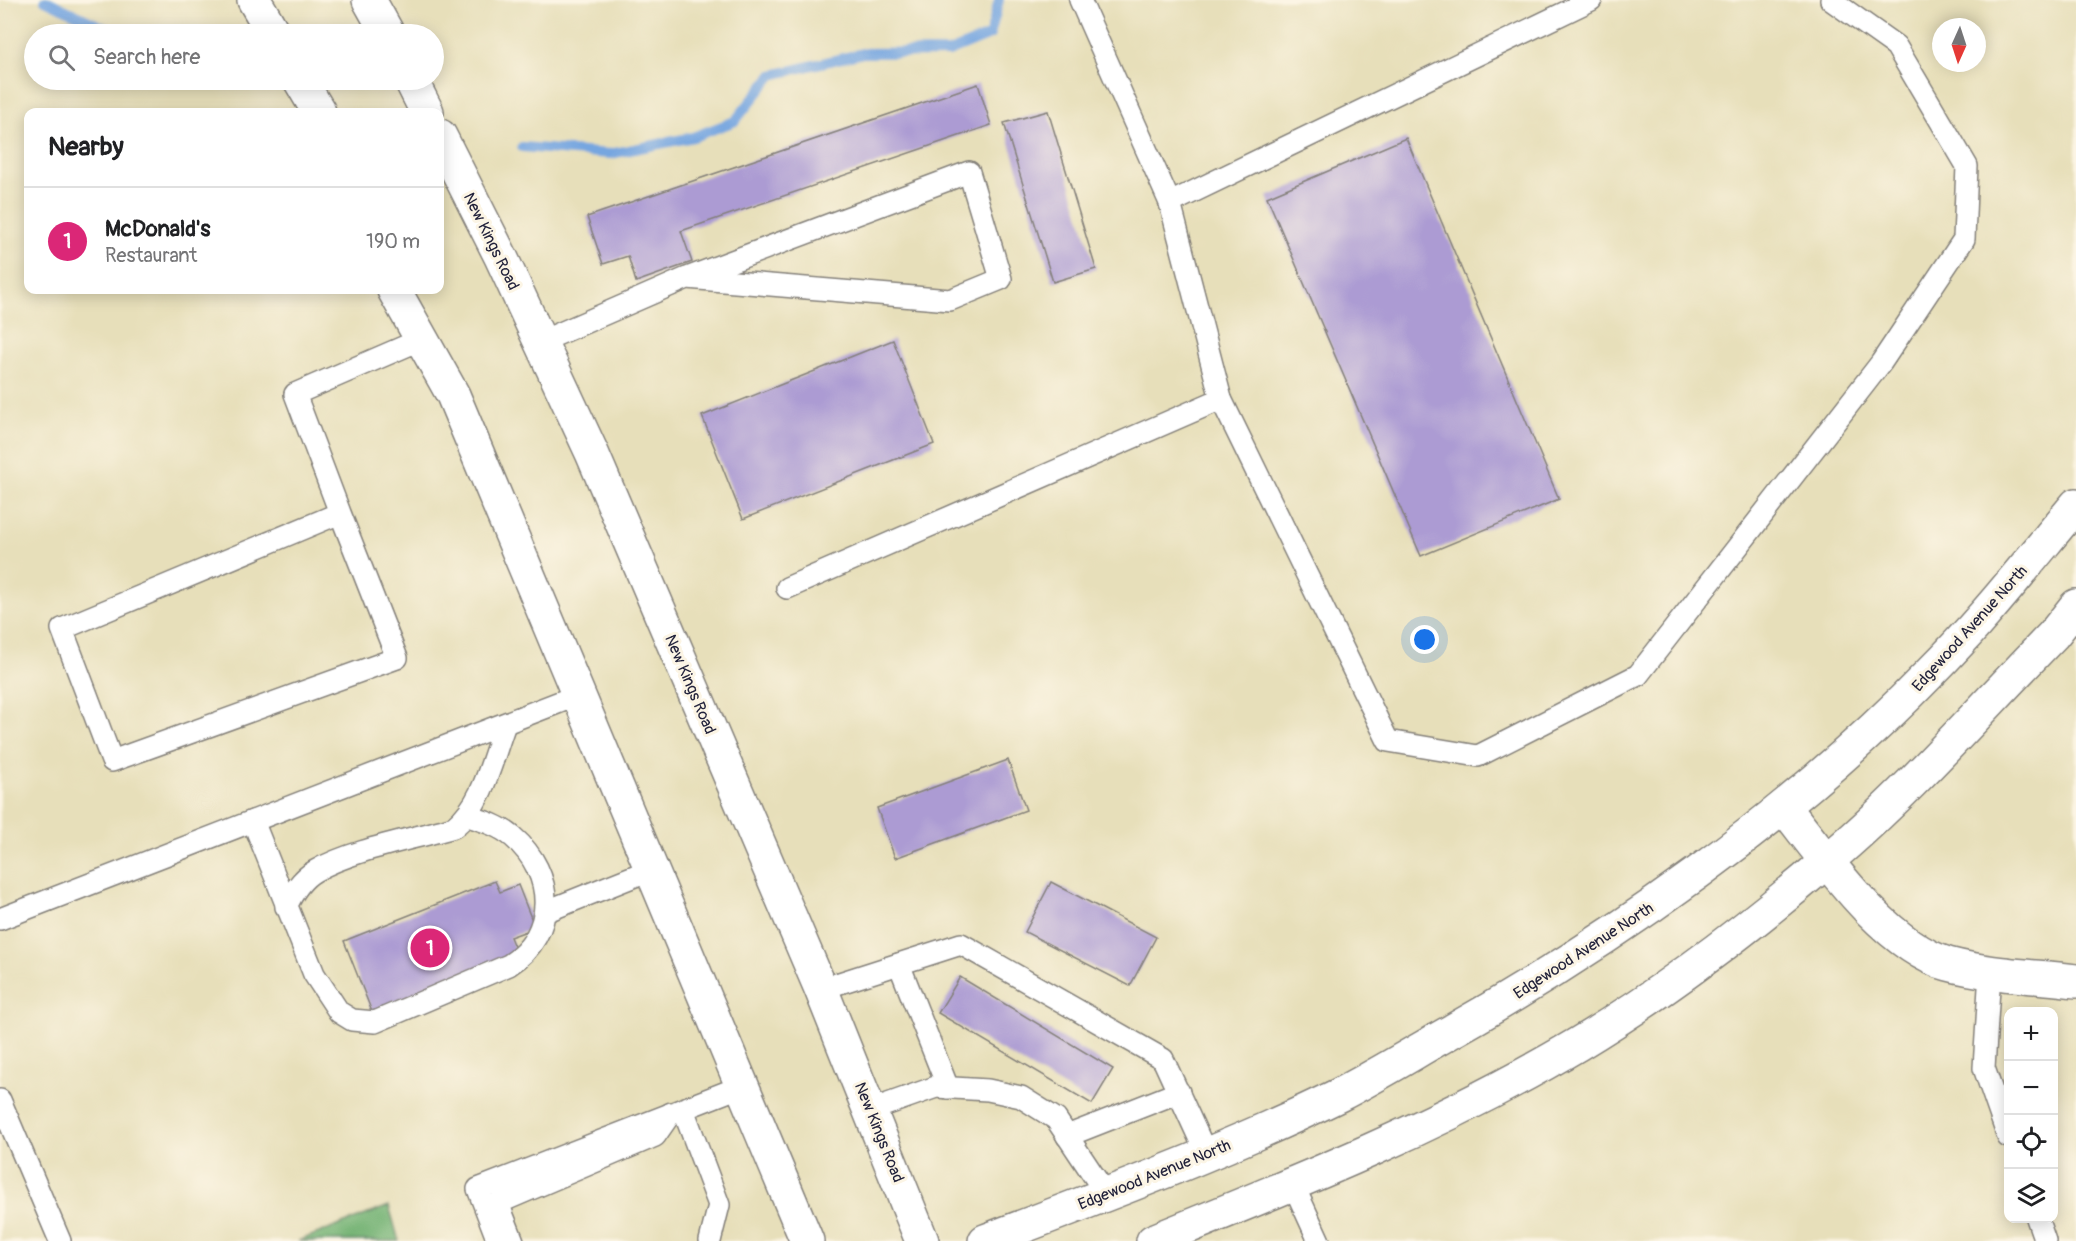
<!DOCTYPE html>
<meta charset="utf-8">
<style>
:root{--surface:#fff;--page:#f6f6f6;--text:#202124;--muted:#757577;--line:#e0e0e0;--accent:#db2777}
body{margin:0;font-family:Pangolin,sans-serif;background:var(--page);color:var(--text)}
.controls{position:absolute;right:18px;bottom:18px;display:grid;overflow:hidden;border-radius:12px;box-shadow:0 3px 15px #0003}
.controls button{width:54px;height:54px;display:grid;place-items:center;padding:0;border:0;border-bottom:2px solid var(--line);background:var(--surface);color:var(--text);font:30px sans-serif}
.compass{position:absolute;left:1932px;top:18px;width:54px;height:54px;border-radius:50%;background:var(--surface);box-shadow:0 3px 15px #0003;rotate:183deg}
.you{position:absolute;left:1425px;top:640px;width:21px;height:21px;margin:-15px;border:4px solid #fff;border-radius:50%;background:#1a73e8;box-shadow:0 0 0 9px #1a73e833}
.badge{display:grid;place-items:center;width:39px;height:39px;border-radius:50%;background:var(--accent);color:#fff;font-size:20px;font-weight:700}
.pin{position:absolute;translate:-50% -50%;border:3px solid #fff;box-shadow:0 2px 6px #0006}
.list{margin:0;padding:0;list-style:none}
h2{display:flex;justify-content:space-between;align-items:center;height:78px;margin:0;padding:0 24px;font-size:26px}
h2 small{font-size:20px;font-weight:400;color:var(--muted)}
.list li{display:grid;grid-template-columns:39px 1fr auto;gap:18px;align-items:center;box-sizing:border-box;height:108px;padding:0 24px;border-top:2px solid var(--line)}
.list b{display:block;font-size:22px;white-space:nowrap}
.list p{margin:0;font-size:20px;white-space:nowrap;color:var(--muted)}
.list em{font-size:20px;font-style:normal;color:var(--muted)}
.icon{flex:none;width:33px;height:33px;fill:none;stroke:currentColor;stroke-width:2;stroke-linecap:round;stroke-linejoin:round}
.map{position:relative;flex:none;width:2076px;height:1241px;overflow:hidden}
.search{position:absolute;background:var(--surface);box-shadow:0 3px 15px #0003;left:24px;top:24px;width:420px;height:66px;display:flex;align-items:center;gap:15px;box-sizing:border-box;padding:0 21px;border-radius:33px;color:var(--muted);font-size:22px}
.panel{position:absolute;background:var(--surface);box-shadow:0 3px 15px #0003;left:24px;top:108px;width:420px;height:186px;border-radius:12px}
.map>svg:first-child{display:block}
</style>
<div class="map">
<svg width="2076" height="1241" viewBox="0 0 2076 1241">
<rect width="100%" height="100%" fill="#fcf5e5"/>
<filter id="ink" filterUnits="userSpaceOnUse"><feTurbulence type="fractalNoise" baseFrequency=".0167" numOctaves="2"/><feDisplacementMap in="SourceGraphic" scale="12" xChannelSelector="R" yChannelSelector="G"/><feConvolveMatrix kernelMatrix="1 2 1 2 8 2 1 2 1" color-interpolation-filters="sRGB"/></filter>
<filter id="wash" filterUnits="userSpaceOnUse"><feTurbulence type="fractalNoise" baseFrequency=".008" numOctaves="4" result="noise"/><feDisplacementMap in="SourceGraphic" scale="24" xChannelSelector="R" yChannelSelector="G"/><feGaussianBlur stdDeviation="1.35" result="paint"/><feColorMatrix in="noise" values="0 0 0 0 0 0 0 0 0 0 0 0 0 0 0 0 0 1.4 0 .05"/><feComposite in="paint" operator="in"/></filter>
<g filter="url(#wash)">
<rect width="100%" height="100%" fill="#e7dfba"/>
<path fill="#74b374" stroke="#4b6a58" stroke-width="1.5" d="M 389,1206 L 399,1241 L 298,1241 Z"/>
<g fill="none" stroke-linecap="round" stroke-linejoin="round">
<g stroke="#76a6e0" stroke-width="10">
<path d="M 45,0 L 117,34"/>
<path d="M 522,147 L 610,154 L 693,137 L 735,121 L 772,75 L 863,53 L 949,52 L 990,35 L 999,0"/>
</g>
</g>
<g id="blocks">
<g fill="#ac9bd3">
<path d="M 978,84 L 991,125 L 681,231 L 692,262 L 636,282 L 628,256 L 603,264 L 587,217 Z"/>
<path d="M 1048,111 L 1096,269 L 1053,282 L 1004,123 Z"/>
<path d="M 1406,138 L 1559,499 L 1421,556 L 1267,197 Z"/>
<path d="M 893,340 L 934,444 L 743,519 L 702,416 Z"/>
<path d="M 1008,760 L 1026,810 L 895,858 L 877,808 Z"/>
<path d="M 495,881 L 500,892 L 518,885 L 535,928 L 510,937 L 517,954 L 372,1012 L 344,941 Z"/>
<path d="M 1051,882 L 1156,937 L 1130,986 L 1025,932 Z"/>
<path d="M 960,977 L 1113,1069 L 1092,1104 L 938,1013 Z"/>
</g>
</g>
</g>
<g filter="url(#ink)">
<use href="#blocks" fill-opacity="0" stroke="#84807a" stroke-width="1.5"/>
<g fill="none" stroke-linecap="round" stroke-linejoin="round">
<g stroke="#84807a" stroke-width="24">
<g id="service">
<path d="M 1080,0 L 1170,203 L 1221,399 L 1388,741 L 1478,756 L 1638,675 L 1881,363 L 1964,239 L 1967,166 L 1896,46 L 1831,0"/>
<path d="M 1170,203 L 1591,0"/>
<path d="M 540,342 L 687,278 L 969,172 L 1001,279 L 950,300 L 687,278"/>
<path d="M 340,513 L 397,658 L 112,761 L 62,629 L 340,513 L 295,394 L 422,339"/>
<path d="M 787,588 L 1221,399"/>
<path d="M 253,821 L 314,974 L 339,1012 L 352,1020 L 375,1022 L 509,965 C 557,934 556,874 513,837 C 500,826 484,821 468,816"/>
<path d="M 286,907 C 293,892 301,879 315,871 C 351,850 413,839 454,827 C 484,803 492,759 505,724"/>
<path d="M 547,911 L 652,869"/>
<path d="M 0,919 L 578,695"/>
<path d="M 899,964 L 948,1088"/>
<path d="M 1990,972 L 1984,1068 L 2008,1137"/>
<path d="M 821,989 L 961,944 L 1163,1059 L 1206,1153"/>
<path d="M 0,1100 L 60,1241"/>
<path d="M 683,1109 L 719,1205 L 710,1241"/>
<path d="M 871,1110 L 936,1087 L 988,1090 L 1021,1097 L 1056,1119 L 1106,1194"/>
<path d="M 1067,1136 L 1179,1092"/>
<path d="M 1293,1184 L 1319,1241"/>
<path d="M 2037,1218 L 2045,1241"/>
<path d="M 498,1241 L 478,1189 L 742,1086"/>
<path d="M 513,1241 L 498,1203 L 655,1136 L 671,1113"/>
</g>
</g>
<g stroke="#84807a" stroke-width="36">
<path id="tertiary" d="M 1784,807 C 1824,857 1885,946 1948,964 C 1989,975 2034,976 2076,981"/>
</g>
<g stroke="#84807a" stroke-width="36">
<g id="primary">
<path d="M 985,1241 C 1104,1195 1225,1151 1339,1095 C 1372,1078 1405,1058 1438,1039 C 1611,942 1793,815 1931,672 C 1983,620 2029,561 2076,505"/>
<path d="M 1153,1241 C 1297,1183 1444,1124 1578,1044 C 1663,993 1751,926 1827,861 C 1908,793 1979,711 2053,635 L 2076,606"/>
</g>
</g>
<g stroke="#84807a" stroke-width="36">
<g id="trunk">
<path d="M 254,0 L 274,34"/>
<path d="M 369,0 L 388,34"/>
<path d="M 300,80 L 319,112"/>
<path d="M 411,80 L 427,112"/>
<path d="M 440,136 L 501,257 L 592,453 L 821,989 L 922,1241"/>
<path d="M 394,290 L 453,395 L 807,1241"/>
</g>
</g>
<use href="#service" stroke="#fff" stroke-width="21"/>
<use href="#tertiary" stroke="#fff" stroke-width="33"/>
<use href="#primary" stroke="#fff" stroke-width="33"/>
<use href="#trunk" stroke="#fff" stroke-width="33"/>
</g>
</g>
<g text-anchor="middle" stroke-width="6" stroke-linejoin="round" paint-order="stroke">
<g font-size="16" fill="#22223b" stroke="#fcf5e5">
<text transform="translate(492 241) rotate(64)" y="6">New Kings Road</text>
<text transform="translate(1969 628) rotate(-48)" y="6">Edgewood Avenue North</text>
<text transform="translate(691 684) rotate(67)" y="6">New Kings Road</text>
<text transform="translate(1583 950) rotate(-33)" y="6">Edgewood Avenue North</text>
<text transform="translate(880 1132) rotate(68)" y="6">New Kings Road</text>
<text transform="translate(1154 1174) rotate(-22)" y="6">Edgewood Avenue North</text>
</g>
</g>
</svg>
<div class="controls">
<button>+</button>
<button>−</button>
<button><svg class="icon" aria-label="locate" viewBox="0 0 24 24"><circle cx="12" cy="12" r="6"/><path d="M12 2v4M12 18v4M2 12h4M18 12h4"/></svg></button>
<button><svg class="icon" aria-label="layers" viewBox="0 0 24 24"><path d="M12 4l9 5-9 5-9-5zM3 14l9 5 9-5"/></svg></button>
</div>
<svg class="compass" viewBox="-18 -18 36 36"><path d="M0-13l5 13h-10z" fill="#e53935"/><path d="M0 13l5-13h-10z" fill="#757577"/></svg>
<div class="you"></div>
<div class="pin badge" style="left:430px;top:948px">1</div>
<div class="search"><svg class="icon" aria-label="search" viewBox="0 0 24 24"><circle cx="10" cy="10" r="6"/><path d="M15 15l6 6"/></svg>Search here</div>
<section class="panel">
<h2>Nearby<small></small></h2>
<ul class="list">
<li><span class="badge">1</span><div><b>McDonald's</b><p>Restaurant</p></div><em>190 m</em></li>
</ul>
</section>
</div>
